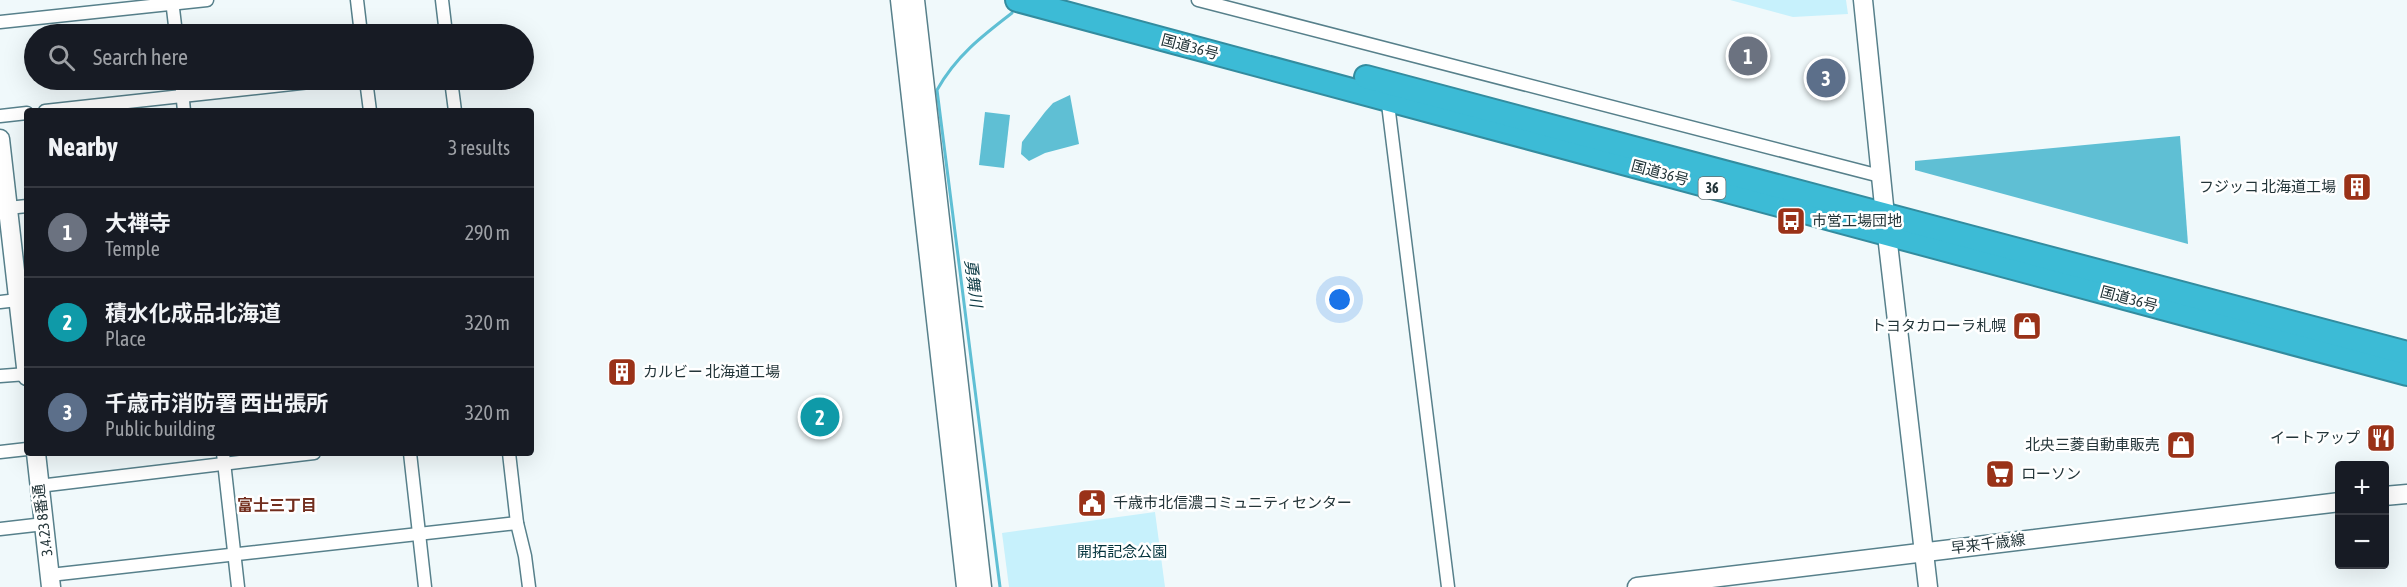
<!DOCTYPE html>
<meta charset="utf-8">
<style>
:root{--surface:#171b24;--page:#242831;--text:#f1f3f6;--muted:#9ea1a6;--line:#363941;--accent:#ca9c92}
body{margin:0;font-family:"Asap Condensed","Noto Sans JP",sans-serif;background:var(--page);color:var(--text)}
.controls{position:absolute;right:18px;bottom:18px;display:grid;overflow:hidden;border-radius:6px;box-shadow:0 6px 24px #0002}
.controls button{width:54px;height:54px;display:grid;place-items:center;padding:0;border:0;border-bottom:2px solid var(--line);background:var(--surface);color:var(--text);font:30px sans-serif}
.you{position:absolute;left:1340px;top:300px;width:21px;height:21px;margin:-15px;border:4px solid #fff;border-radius:50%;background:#1a73e8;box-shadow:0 0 0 9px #1a73e833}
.badge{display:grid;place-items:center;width:39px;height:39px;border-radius:50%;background:var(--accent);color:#fff;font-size:20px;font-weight:700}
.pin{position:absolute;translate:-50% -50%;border:3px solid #fff;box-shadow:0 2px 6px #0006}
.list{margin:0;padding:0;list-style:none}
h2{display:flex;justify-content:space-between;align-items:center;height:78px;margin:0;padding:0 24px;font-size:26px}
h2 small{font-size:20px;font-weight:400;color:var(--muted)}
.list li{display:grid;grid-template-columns:39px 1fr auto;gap:18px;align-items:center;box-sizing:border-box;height:90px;padding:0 24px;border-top:2px solid var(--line)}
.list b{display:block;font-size:22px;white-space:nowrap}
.list p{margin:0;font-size:20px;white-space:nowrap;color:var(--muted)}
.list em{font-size:20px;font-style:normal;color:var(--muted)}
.icon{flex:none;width:33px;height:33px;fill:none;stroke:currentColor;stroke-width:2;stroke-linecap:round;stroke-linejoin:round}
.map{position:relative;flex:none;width:2407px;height:587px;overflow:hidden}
.search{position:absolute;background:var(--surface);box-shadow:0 6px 24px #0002;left:24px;top:24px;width:510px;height:66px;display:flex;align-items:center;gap:15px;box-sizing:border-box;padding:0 21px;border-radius:33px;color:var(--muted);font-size:22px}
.panel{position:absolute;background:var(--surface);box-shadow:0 6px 24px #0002;left:24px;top:108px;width:510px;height:348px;border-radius:6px}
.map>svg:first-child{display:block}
</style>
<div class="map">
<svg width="2407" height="587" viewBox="0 0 2407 587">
<rect width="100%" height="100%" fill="#f0f9fb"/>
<g fill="#c7f1fc">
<path d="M 1730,0 L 1846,0 L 1848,14 L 1793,17 Z"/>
<path d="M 1155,512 L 1165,587 L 1009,587 L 1002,533 Z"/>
</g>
<g fill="#5fbfd4">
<path d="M 1070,95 L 1079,144 L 1045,153 L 1029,161 L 1021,154 L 1022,142 L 1045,112 L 1053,103 Z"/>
<path d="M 985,112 L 1010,115 L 1004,168 L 979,165 Z"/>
<path d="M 2180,136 L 2188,244 L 1915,170 L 1915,161 Z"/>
</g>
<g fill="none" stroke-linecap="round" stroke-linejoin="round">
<path stroke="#5fbfd4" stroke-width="3" d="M 1000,587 L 937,90 C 956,56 982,36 1012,13"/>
<g stroke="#57808b" stroke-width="15">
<g id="street">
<path d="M 172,0 L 176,34"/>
<path d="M 357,0 L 361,34"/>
<path d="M 442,0 L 446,34"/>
<path d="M 1198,0 L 1880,176"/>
<path d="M 0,22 L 207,0"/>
<path d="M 181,80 L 184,111"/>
<path d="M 366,80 L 370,111"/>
<path d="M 451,80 L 455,111"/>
<path d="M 1387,96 L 1448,587"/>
<path d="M 45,111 L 328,80"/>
<path d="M 0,116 L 27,113"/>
<path d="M 8,208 L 27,206"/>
<path d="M 0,302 L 26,299"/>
<path d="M 0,376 L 27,374"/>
<path d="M 0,452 L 27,449"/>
<path d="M 223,453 L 238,587"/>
<path d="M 410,453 L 425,587"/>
<path d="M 509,453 L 517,523 L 525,556 L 529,587"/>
<path d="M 39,486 L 314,453"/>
<path d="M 0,529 L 44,524"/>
<path d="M 50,575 L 517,523"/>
</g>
</g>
<g stroke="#57808b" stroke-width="21">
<g id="secondary">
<path d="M 900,0 L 966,587"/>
<path d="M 915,0 L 982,587"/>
<path d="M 1863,0 L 1887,235 L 1928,587"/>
<path d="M 0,139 L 27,376"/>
<path d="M 36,453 L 51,587"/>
<path d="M 2384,496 L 2407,494"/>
<path d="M 1637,587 L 2340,502"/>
</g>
</g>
<g stroke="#338c9f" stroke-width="26">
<g id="highway">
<path d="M 1017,0 L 2407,374"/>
<path d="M 1366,77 L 2407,353"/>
</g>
</g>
<use href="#street" stroke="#fff" stroke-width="12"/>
<use href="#secondary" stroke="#fff" stroke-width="18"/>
<use href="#highway" stroke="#3cbbd6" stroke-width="22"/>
</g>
<defs>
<g id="building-square" transform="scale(1.5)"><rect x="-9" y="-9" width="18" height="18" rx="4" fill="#9a3218" stroke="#fff"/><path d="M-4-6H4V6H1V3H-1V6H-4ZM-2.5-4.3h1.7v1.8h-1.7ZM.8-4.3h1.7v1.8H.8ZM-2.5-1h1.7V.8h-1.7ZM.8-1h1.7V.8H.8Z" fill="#fff"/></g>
<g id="bus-square" transform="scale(1.5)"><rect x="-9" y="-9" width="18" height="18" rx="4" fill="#9a3218" stroke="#fff"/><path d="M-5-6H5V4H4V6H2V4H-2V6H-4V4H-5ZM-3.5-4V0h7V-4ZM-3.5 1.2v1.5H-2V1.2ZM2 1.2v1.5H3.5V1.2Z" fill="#fff"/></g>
<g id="shop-square" transform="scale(1.5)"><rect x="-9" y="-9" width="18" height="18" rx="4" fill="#9a3218" stroke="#fff"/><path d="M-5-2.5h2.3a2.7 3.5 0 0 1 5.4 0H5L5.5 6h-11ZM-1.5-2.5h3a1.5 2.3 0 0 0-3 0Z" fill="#fff"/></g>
<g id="restaurant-square" transform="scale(1.5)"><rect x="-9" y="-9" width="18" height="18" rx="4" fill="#9a3218" stroke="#fff"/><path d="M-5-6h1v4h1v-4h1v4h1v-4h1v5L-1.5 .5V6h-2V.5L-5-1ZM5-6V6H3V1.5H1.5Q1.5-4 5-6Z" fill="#fff"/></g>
<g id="supermarket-square" transform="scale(1.5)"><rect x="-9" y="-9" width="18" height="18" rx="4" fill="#9a3218" stroke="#fff"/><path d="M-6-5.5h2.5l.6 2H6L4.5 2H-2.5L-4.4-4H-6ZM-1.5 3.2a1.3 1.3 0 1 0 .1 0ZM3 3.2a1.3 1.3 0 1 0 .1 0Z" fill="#fff"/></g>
<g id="civic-square" transform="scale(1.5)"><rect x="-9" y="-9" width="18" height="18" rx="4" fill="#9a3218" stroke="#fff"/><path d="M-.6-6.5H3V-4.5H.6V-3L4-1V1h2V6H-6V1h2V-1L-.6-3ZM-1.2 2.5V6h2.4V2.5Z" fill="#fff"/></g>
</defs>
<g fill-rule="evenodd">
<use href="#building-square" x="2357" y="187"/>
<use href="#bus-square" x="1791" y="221"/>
<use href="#shop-square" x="2027" y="326"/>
<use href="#building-square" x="622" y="372"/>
<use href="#restaurant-square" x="2381" y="438"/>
<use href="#shop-square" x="2181" y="445"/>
<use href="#supermarket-square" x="2000" y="474"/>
<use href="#civic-square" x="1092" y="503"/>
</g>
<g text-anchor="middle" stroke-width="5" stroke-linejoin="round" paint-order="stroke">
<rect fill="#fff" stroke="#657274" stroke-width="1.5" x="1698.5" y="177" width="27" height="22" rx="4.5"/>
<g font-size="14" font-weight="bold" fill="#233539">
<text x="1712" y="193">36</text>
</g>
<g font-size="15" fill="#233539" stroke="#fff">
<text transform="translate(1190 47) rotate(15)" y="5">国道36号</text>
<text transform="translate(1660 173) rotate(15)" y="5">国道36号</text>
<text transform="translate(2129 299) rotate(15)" y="5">国道36号</text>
<text transform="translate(43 520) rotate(-97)" y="5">3.4.23 8番通</text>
<text transform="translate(1988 544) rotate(-7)" y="5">早来千歳線</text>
</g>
<g font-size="15" fill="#233539" stroke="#fff" text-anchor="end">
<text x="2336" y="192">フジッコ 北海道工場</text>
<text x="1812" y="226" text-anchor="start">市営工場団地</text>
<text x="2006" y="331">トヨタカローラ札幌</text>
<text x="643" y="377" text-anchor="start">カルビー 北海道工場</text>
<text x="2360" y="443">イートアップ</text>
<text x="2160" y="450">北央三菱自動車販売</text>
<text x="2021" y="479" text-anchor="start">ローソン</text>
<text x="1113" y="508" text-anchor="start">千歳市北信濃コミュニティセンター</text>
</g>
<g font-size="15" fill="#02323b" stroke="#fff">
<text x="1122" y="557">開拓記念公園</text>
</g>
<g font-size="16" font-style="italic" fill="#0d3a44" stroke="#fff">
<text transform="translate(974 283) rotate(83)" y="6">勇舞川</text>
</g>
<g font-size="16" font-weight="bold" fill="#722e1e" stroke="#fff">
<text x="277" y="511">富士三丁目</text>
</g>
</g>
</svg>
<div class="controls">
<button>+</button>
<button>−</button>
</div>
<div class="you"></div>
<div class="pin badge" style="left:1748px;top:56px;background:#6b7280">1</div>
<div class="pin badge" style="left:820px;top:417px;background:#0f9aa8">2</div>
<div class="pin badge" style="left:1826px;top:78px;background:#5c6f8a">3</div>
<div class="search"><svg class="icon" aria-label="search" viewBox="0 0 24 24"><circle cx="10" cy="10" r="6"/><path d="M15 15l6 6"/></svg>Search here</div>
<section class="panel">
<h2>Nearby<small>3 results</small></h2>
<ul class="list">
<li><span class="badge" style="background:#6b7280">1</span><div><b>大禅寺</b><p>Temple</p></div><em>290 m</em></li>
<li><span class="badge" style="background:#0f9aa8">2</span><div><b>積水化成品北海道</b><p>Place</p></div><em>320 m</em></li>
<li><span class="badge" style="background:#5c6f8a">3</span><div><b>千歳市消防署 西出張所</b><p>Public building</p></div><em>320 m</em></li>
</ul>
</section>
</div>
